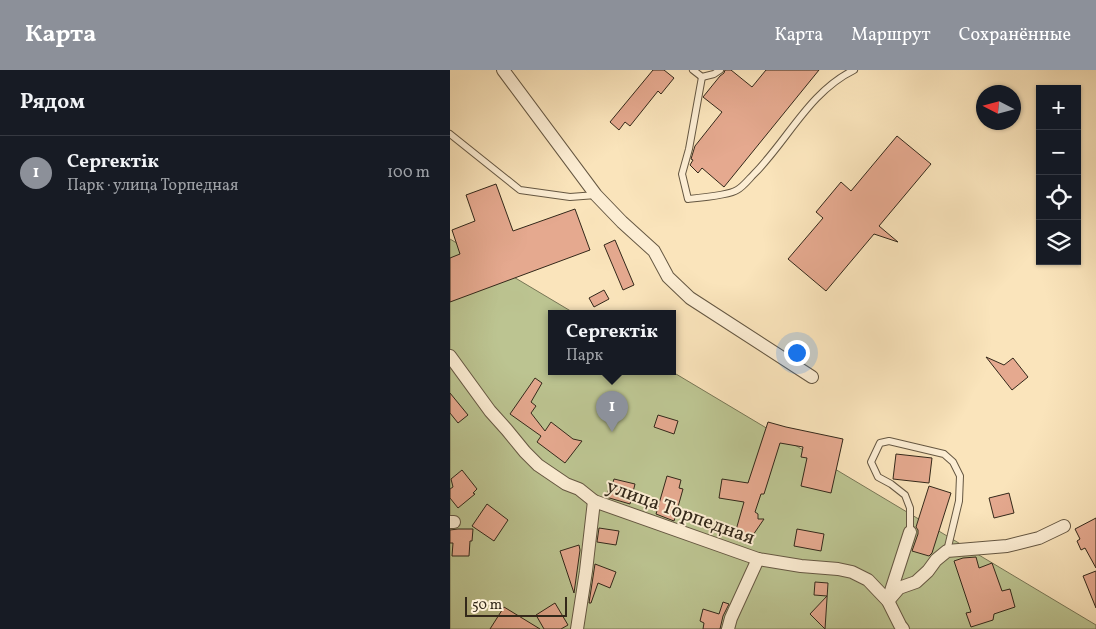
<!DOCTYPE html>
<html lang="ru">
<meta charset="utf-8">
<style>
:root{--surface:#171b24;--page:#242831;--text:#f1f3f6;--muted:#9ea1a6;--line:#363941;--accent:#8c9099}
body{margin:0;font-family:Vollkorn,serif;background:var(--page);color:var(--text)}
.controls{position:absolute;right:15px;top:15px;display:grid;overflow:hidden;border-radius:0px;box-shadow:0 1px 4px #0004}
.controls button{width:45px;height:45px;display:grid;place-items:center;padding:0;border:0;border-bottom:1px solid var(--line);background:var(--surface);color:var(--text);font:25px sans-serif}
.compass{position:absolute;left:526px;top:15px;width:45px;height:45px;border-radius:50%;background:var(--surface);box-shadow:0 1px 4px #0004;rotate:276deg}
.scale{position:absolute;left:15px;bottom:12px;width:102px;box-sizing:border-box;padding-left:5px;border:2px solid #33281a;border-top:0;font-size:14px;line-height:18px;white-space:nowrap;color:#33281a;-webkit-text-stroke:4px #fcedd3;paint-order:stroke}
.you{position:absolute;left:346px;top:282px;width:18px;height:18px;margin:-12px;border:4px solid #fff;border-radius:50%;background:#1a73e8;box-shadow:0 0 0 8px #1a73e833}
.badge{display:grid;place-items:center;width:32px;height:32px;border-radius:50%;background:var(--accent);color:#fff;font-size:16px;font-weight:700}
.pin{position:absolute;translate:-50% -41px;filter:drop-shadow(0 1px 2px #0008)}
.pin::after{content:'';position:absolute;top:26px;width:18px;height:15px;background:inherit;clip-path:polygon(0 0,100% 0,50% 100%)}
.popup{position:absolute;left:98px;top:240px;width:128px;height:65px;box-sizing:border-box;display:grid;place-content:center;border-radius:0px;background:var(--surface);filter:drop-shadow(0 1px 4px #0005);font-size:16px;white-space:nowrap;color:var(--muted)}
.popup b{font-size:19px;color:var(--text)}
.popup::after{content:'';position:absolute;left:50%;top:100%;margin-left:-10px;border:10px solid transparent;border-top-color:var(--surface)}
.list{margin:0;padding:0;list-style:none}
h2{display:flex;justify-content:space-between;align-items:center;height:65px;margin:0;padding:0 20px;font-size:21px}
h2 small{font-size:16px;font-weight:400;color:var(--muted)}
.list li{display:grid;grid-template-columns:32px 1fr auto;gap:15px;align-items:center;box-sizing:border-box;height:75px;padding:0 20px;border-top:1px solid var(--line)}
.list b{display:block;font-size:19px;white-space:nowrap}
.list p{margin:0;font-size:16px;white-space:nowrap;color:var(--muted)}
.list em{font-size:16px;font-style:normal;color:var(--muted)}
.icon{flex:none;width:28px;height:28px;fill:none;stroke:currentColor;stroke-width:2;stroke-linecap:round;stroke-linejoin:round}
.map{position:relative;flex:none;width:646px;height:559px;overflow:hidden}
header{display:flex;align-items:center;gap:30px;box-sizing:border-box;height:70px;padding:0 25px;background:var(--accent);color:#fff}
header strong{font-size:24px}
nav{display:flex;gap:28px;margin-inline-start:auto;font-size:18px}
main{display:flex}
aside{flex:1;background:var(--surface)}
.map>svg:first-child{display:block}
</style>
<header>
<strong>Карта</strong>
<nav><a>Карта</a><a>Маршрут</a><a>Сохранённые</a></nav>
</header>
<main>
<aside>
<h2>Рядом<small></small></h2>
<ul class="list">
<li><span class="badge">1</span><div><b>Сергектік</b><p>Парк · улица Торпедная</p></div><em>100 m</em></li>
</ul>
</aside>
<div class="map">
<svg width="646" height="559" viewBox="0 0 646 559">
<rect width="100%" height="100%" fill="#fae4bb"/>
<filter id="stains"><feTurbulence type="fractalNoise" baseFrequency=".004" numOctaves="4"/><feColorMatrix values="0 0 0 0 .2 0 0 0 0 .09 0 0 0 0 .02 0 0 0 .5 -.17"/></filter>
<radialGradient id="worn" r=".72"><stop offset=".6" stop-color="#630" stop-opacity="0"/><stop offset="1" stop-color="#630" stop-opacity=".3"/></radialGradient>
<path fill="#bcc491" stroke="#787656" d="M 0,169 L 124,243 L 102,243 L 102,301 L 221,301 L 646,555 L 646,559 L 0,559 Z"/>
<g fill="#e5a98f" stroke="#33281a">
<path d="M 203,0 L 214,0 L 224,8 L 211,24 L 208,21 L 180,56 L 175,52 L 169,60 L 160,52 Z"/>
<path d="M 275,0 L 281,0 L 302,17 L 316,0 L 369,0 L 274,117 L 252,98 L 248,103 L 240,95 L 243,90 L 241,89 L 245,76 L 272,42 L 253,27 L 270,6 L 274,3 Z"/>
<path d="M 447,66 L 481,94 L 429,156 L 448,172 L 424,164 L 376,221 L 338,189 L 373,148 L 366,142 L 391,112 L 401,121 Z"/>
<path d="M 46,114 L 63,161 L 125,139 L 140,180 L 0,232 L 0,188 L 10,184 L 2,160 L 25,151 L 16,125 Z"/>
<path d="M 165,170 L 184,215 L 173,220 L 154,175 Z"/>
<path d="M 154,220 L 159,229 L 144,237 L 139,228 Z"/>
<path d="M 536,287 L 554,295 L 563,288 L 578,307 L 562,320 Z"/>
<path d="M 85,308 L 92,313 L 81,332 L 86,336 L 81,343 L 95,361 L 101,352 L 123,369 L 132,371 L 115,393 L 87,372 L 91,366 L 60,344 Z"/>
<path d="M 0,323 L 18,345 L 8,353 L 0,343 Z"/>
<path d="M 208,345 L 228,351 L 224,364 L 204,357 Z"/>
<path d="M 318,352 L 336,357 L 393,369 L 381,423 L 351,416 L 357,388 L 351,387 L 353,377 L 330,373 L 314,424 L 311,424 L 305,442 L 308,444 L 308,449 L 314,449 L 303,465 L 301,471 L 284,467 L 294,432 L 269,428 L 272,409 L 298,413 Z"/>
<path d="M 446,384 L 482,388 L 479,413 L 443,409 Z"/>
<path d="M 12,400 L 27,419 L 23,423 L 25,424 L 8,438 L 0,428 L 0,419 L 3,417 L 1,409 Z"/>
<path d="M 217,406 L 231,410 L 229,418 L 233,419 L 224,451 L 206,444 Z"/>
<path d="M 164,409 L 185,414 L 180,434 L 156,427 L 159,418 L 161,419 Z"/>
<path d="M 479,416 L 501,423 L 482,483 L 479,486 L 462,481 L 468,464 L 468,460 L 466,457 Z"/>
<path d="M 559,423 L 564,443 L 544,448 L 539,428 Z"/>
<path d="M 37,434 L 58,450 L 44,471 L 22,456 Z"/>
<path d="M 646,448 L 646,498 L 635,478 L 631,480 L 627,471 L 630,469 L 625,459 Z"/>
<path d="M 149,458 L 169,461 L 166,475 L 147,472 Z"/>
<path d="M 8,459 L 23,459 L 22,471 L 20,471 L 19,486 L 2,486 L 3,473 L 0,473 L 0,460 Z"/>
<path d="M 347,459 L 374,464 L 371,481 L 344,476 Z"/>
<path d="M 129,475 L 130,480 L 124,523 L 110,481 Z"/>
<path d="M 526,487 L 529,498 L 542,493 L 552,521 L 560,519 L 565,537 L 544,544 L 543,550 L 521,557 L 516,543 L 521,542 L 504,491 L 513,488 Z"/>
<path d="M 145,494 L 166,502 L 160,518 L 148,513 L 141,533 L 139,533 Z"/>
<path d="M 646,501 L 646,538 L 633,506 Z"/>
<path d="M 365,512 L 378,513 L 375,559 L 360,544 L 377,526 L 364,525 Z"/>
<path d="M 273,532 L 279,534 L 273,546 L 270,559 L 253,559 L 254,553 L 250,551 L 253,539 L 269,544 Z"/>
<path d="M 105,533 L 118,555 L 111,559 L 94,559 L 86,545 Z"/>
<path d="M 54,537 L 90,559 L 40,559 Z"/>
</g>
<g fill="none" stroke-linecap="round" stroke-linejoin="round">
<g stroke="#655742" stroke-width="8">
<g id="service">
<path d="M 243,0 L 252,7"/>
<path d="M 252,7 L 239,79 L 232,104 L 238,129 C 248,128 280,125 287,120 C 293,117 299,109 304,104 C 338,70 359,22 404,0"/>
<path d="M 252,7 L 264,4 L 270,0"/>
<path d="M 0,64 L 70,120 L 120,127 L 146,125"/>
<path d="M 460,462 L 460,438 L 455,425 L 441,414 L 428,407 L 421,392 L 430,373 L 439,371 L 494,384 L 503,392 L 510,406 L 509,431 L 497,481"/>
</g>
</g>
<g stroke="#655742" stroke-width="14">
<g id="minor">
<path d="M 53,0 L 146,125 L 172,152 L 204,181 L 218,207 L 240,228 L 362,307"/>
<path d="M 0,286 L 40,341 L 57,360 L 75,382 L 88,395 L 116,414 L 129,419 L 144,431 L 308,489 L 351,496 L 388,499 L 402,502 L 418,510 L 438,531 L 450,555 L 453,559"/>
<path d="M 0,452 L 4,452"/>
<path d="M 439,527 L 460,462"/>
<path d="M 438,531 L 449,518 L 466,512 L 478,501 L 486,490 L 497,481 L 557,476 L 589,468 L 614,456"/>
<path d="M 127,559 L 136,501 L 144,431"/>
<path d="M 278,559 L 281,548 L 308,489"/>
</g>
</g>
<use href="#service" stroke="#fcedd3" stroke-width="6"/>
<use href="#minor" stroke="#fcedd3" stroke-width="12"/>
</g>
<g text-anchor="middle" stroke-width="4" stroke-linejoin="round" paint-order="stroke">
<g font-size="20" fill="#33281a" stroke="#fcedd3">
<text transform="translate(231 441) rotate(20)" y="7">улица Торпедная</text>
</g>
</g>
<rect width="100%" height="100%" filter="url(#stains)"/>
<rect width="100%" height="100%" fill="url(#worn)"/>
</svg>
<div class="controls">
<button>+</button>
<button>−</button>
<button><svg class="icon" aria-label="locate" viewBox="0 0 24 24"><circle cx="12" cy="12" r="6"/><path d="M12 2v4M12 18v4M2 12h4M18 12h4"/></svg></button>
<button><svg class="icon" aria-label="layers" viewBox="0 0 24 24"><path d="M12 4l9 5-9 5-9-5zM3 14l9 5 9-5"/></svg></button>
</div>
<svg class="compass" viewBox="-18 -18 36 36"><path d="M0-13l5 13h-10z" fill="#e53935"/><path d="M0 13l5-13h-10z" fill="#9ea1a6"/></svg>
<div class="scale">50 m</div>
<div class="you"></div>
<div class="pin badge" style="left:162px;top:362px">1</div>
<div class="popup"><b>Сергектік</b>Парк</div>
</div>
</main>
